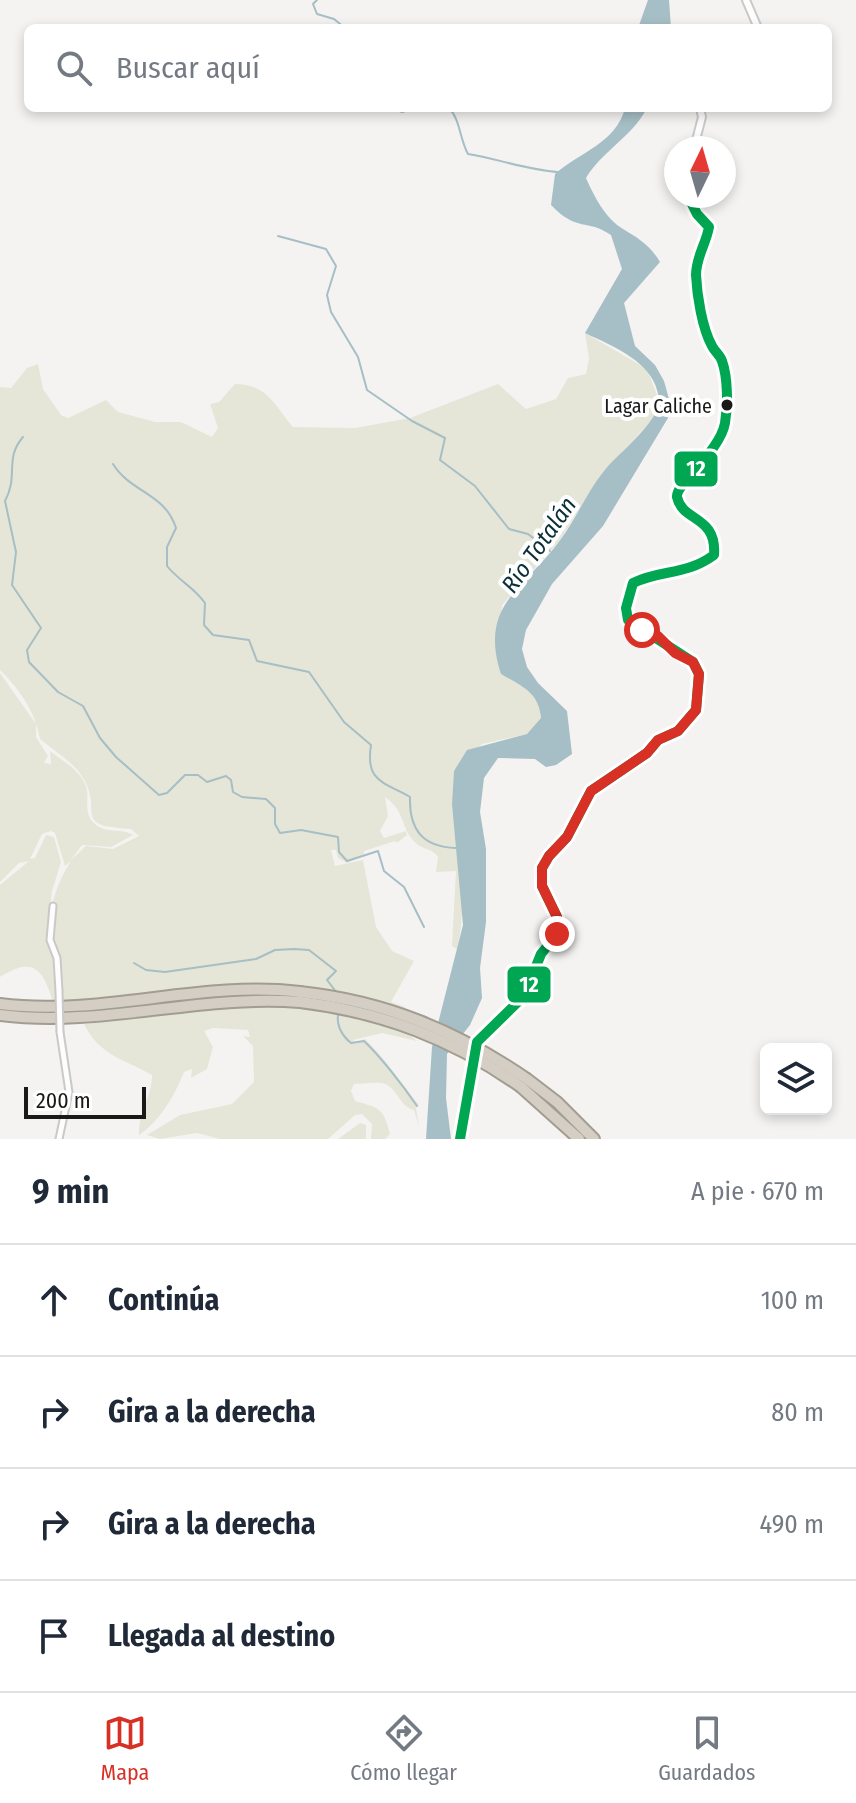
<!DOCTYPE html>
<html lang="es">
<meta charset="utf-8">
<style>
:root{--surface:#fff;--page:#f6f6f7;--text:#1f2937;--muted:#747a83;--line:#e0e1e3;--accent:#d93025}
body{margin:0;font-family:"Fira Sans Condensed",sans-serif;background:var(--page);color:var(--text)}
.controls{position:absolute;right:24px;bottom:24px;display:grid;overflow:hidden;border-radius:12px;box-shadow:0 4px 12px #0003}
.controls button{width:72px;height:72px;display:grid;place-items:center;padding:0;border:0;border-bottom:2px solid var(--line);background:var(--surface);color:var(--text);font:40px sans-serif}
.compass{position:absolute;left:664px;top:136px;width:72px;height:72px;border-radius:50%;background:var(--surface);box-shadow:0 4px 12px #0003;rotate:5deg}
.scale{position:absolute;left:24px;bottom:20px;width:122px;box-sizing:border-box;padding-left:8px;border:4px solid #191918;border-top:0;font-size:22px;line-height:28px;white-space:nowrap;color:#191918;-webkit-text-stroke:6px #fff;paint-order:stroke}
.stop{position:absolute;width:24px;height:24px;margin:-18px;border:6px solid #d93025;border-radius:50%;background:#fff}
.stop.end{background:#d93025;border-color:#fff;box-shadow:0 2px 8px #0008}
.list{margin:0;padding:0;list-style:none}
h2{display:flex;justify-content:space-between;align-items:center;height:104px;margin:0;padding:0 32px;font-size:34px}
h2 small{font-size:26px;font-weight:400;color:var(--muted)}
.list li{display:grid;grid-template-columns:52px 1fr auto;gap:24px;align-items:center;box-sizing:border-box;height:112px;padding:0 32px;border-top:2px solid var(--line)}
.list b{display:block;font-size:30px;white-space:nowrap}
.list em{font-size:26px;font-style:normal;color:var(--muted)}
.icon{flex:none;width:44px;height:44px;fill:none;stroke:currentColor;stroke-width:2;stroke-linecap:round;stroke-linejoin:round}
.map{position:relative;flex:none;width:856px;height:1139px;overflow:hidden}
.search{position:absolute;background:var(--surface);box-shadow:0 4px 12px #0003;left:24px;right:24px;top:24px;height:88px;display:flex;align-items:center;gap:20px;box-sizing:border-box;padding:0 28px;border-radius:12px;color:var(--muted);font-size:30px}
.sheet{height:552px;background:var(--surface)}
nav{display:flex;justify-content:space-around;align-items:center;box-sizing:border-box;height:112px;border-top:2px solid var(--line);background:var(--surface);font-size:22px;color:var(--muted)}
nav a{display:grid;justify-items:center;gap:4px}
nav .on{color:var(--accent)}
.map>svg:first-child{display:block}
</style>
<div class="map">
<svg width="856" height="1139" viewBox="0 0 856 1139">
<rect width="100%" height="100%" fill="#f4f3f2"/>
<g fill="#e5e6d7" fill-rule="evenodd">
<path d="M 585,333 L 647,369 L 659,400 L 654,418 L 603,472 L 560,540 L 502,605 L 501,674 C 521,686 539,692 541,718 L 527,734 L 482,744 L 454,771 C 451,830 471,892 457,949 L 452,946 L 456,871 L 436,872 L 438,857 C 432,848 424,850 417,844 C 400,830 406,811 385,797 L 388,816 L 380,831 L 384,838 L 406,831 L 407,835 L 397,843 L 395,841 L 364,851 L 364,855 L 347,863 L 338,858 L 336,850 L 331,850 L 335,866 L 363,860 L 376,927 L 392,951 L 414,961 L 391,1002 L 405,1007 L 407,1033 L 417,1041 L 382,1033 L 353,1040 L 356,1043 L 365,1039 C 385,1058 402,1084 419,1105 L 416,1108 L 419,1127 L 414,1110 C 398,1106 397,1085 381,1083 C 373,1082 362,1084 354,1084 L 351,1091 L 355,1101 C 378,1108 383,1106 390,1134 L 385,1139 L 371,1139 L 372,1124 L 362,1114 L 355,1115 L 328,1139 L 220,1139 L 197,1133 L 160,1139 L 147,1135 L 180,1115 L 232,1104 L 254,1082 L 253,1046 L 243,1036 L 250,1037 L 248,1030 L 213,1028 L 204,1031 L 213,1047 L 207,1069 L 191,1078 L 192,1069 L 184,1072 C 175,1095 160,1121 139,1135 C 138,1113 152,1097 152,1075 C 124,1059 100,1056 84,1024 L 233,1007 L 299,1006 L 301,988 L 225,985 L 53,1002 C 43,969 33,956 0,977 L 0,885 L 29,861 L 19,863 L 0,882 L 0,673 L 36,724 L 36,737 L 48,756 L 44,763 L 51,764 L 50,751 C 63,761 80,770 86,786 C 90,798 83,811 93,822 C 104,835 121,827 133,835 L 111,847 L 82,845 L 71,860 L 86,846 L 113,849 L 139,836 L 131,829 C 70,826 104,811 83,778 C 74,762 54,751 40,739 C 35,711 20,690 0,670 L 0,387 L 11,388 L 27,368 L 38,364 L 43,389 L 61,415 L 68,418 L 106,400 L 118,412 L 155,422 L 181,422 L 212,437 L 218,428 L 210,404 L 219,402 L 235,384 C 267,384 275,406 293,427 L 355,428 L 410,418 L 498,384 L 526,409 L 556,399 L 568,378 L 586,374 L 589,358 ZM 51,831 L 55,833 L 65,866 L 71,861 C 57,882 45,916 52,941 C 58,959 63,971 61,991 L 47,936 L 52,891 L 61,862 L 54,837 L 46,835 L 35,858 L 30,859 L 42,834 Z"/>
<path d="M 360,1123 L 366,1125 L 366,1139 L 338,1139 Z"/>
</g>
<g fill="#a6bec5">
<path d="M 648,0 L 669,0 L 671,28 L 638,28 Z"/>
<path d="M 625,108 L 647,108 C 632,137 602,151 586,178 C 594,196 605,218 623,229 C 638,238 650,245 660,262 L 624,303 L 635,346 L 655,365 L 664,381 L 669,399 L 668,418 L 603,526 L 552,584 L 526,630 L 522,649 L 527,667 L 538,683 L 567,711 L 572,754 L 556,765 L 546,767 L 535,759 L 498,758 L 484,778 L 480,812 L 486,849 L 486,922 L 480,968 L 482,998 L 470,1025 L 447,1054 L 446,1098 L 451,1139 L 426,1139 L 432,1047 L 463,925 L 452,804 L 454,771 L 467,750 L 527,734 L 541,718 C 539,692 521,686 501,674 C 478,603 526,588 561,539 C 577,517 587,492 604,471 C 617,454 661,421 659,399 C 655,362 614,347 585,333 L 622,269 L 611,235 C 586,218 578,233 551,205 L 555,174 C 580,152 616,143 625,108 Z"/>
</g>
<g fill="none" stroke-linecap="round" stroke-linejoin="round">
<g stroke="#a6bec5" stroke-width="2">
<path d="M 317,0 L 313,4 L 317,14 L 334,19 L 345,28"/>
<path d="M 393,108 L 402,112 L 415,108"/>
<path d="M 449,108 C 460,119 460,140 468,154 C 499,159 527,170 558,172"/>
<path d="M 278,236 L 326,249 L 336,266 L 327,295 L 331,312 L 358,357 L 367,390 L 412,421 L 445,438 L 440,460 L 475,486 L 509,529 L 528,534 L 550,551"/>
<path d="M 23,437 C 4,459 19,475 5,501 L 16,552 L 12,585 L 41,628 L 27,650 L 29,662 L 58,692 L 83,706 L 100,738 L 116,757 L 159,795 L 167,793 L 185,775 L 198,775 L 207,782 L 226,776 L 231,780 L 233,792 L 242,797 L 266,799 L 275,808 L 275,824 L 280,833 L 301,830 L 338,837 L 339,852 L 347,861 L 378,851 L 384,871 L 404,887 L 424,927"/>
<path d="M 113,464 C 131,493 165,493 176,528 L 167,547 L 167,566 C 179,581 194,587 205,603 L 204,625 L 213,635 L 249,640 L 257,661 L 309,672 L 344,722 L 371,745 C 365,782 384,782 410,797 C 409,829 422,847 456,848"/>
<path d="M 134,963 L 146,970 L 165,972 L 256,959 L 275,950 L 294,949 L 309,950 L 336,971 L 327,980 L 337,993"/>
<path d="M 339,1011 C 335,1023 341,1035 351,1043 L 364,1041 C 381,1057 404,1087 417,1106"/>
</g>
<g stroke="#cac9c8" stroke-width="9">
<g id="minor">
<path d="M 53,906 L 50,940 L 57,958 L 59,991"/>
<path d="M 59,1139 L 69,1092 L 60,1032"/>
</g>
</g>
<g stroke="#cac9c8" stroke-width="10">
<g id="tertiary">
<path d="M 746,0 L 758,28"/>
<path d="M 694,148 L 702,117 L 700,108"/>
<path d="M 460,1139 L 477,1042 L 524,996 L 541,954 L 557,934 L 557,917 L 542,886 L 542,868 L 549,856 L 567,837 L 591,791 L 647,753 L 658,740 L 678,731 L 696,710 L 699,674 L 693,662 L 628,620 L 626,608 L 633,583 C 662,569 685,576 714,555 C 717,515 682,522 677,497 C 675,484 720,452 725,423 C 728,405 728,378 722,361 C 720,355 715,352 712,346 C 702,328 697,295 696,275 C 696,257 706,244 709,227 L 697,214 L 688,196"/>
</g>
</g>
<g stroke="#a29d91" stroke-width="14">
<g id="motorway">
<path d="M 0,1004 C 101,1017 200,980 300,992"/>
<path d="M 0,1015 C 101,1028 199,994 300,1002"/>
<path d="M 527,1079 L 557,1102 L 594,1139"/>
<path d="M 521,1087 L 579,1139"/>
</g>
</g>
<use href="#minor" stroke="#fdfdfd" stroke-width="5"/>
<use href="#tertiary" stroke="#fdfdfd" stroke-width="6"/>
<use href="#motorway" stroke="#d4cec4" stroke-width="10"/>
<g stroke="#cac9c8" stroke-width="9" stroke-linecap="butt">
<path id="minor-bridge" d="M 59,991 L 60,1032"/>
</g>
<g stroke="#a29d91" stroke-width="14" stroke-linecap="butt">
<g id="motorway-bridge">
<path d="M 300,992 C 385,1001 457,1031 527,1079"/>
<path d="M 300,1002 C 382,1012 453,1039 521,1087"/>
</g>
</g>
<use href="#minor-bridge" stroke="#fdfdfd" stroke-width="5"/>
<use href="#motorway-bridge" stroke="#d4cec4" stroke-width="10"/>
<g stroke="#fff" stroke-width="16">
<path id="bus-1" d="M 460,1139 L 477,1042 L 524,996 L 541,954 L 557,934 L 557,917 L 542,886 L 542,868 L 549,856 L 567,837 L 591,791 L 647,753 L 658,740 L 678,731 L 696,710 L 699,674 L 693,662 L 628,620 L 626,608 L 633,583 C 662,569 685,576 714,555 C 717,515 682,522 677,497 C 675,484 720,452 725,423 C 728,405 728,378 722,361 C 720,355 715,352 712,346 C 702,328 697,295 696,275 C 696,257 706,244 709,227 L 697,214 L 688,196"/>
</g>
<use href="#bus-1" stroke="#00a651" stroke-width="10"/>
</g>
<g fill="none" stroke-linecap="round" stroke-linejoin="round">
<path stroke="#d93025" stroke-width="10" d="M 557,934 L 557,917 L 542,886 L 542,868 L 549,856 L 567,837 L 591,791 L 647,753 L 658,740 L 678,731 L 696,710 L 699,674 L 693,662 L 675,653 L 658,636 L 642,630"/>
</g>
<circle fill="#191918" stroke="#fff" stroke-width="3" cx="727" cy="405" r="7"/>
<g text-anchor="middle" stroke-width="8" stroke-linejoin="round" paint-order="stroke">
<g font-size="20" fill="#191918" stroke="#fff" text-anchor="end">
<text x="712" y="413">Lagar Caliche</text>
</g>
<g font-size="24" font-style="italic" fill="#0a2f38" stroke="#fff">
<text transform="translate(539 545) rotate(-55)" y="8">Río Totalán</text>
</g>
</g>
<g stroke="#fff" stroke-width="3">
<rect x="673" y="450" width="46" height="38" rx="8" fill="#00a651"/>
<rect x="506" y="965" width="46" height="39" rx="8" fill="#00a651"/>
</g>
<g font-size="22" text-anchor="middle" font-weight="bold" fill="#fff">
<text x="696" y="476">12</text>
<text x="529" y="992">12</text>
</g>
</svg>
<div class="controls">
<button><svg class="icon" aria-label="layers" viewBox="0 0 24 24"><path d="M12 4l9 5-9 5-9-5zM3 14l9 5 9-5"/></svg></button>
</div>
<svg class="compass" viewBox="-18 -18 36 36"><path d="M0-13l5 13h-10z" fill="#e53935"/><path d="M0 13l5-13h-10z" fill="#747a83"/></svg>
<div class="scale">200 m</div>
<div class="stop" style="left:642px;top:630px"></div>
<div class="stop end" style="left:557px;top:934px"></div>
<div class="search"><svg class="icon" aria-label="search" viewBox="0 0 24 24"><circle cx="10" cy="10" r="6"/><path d="M15 15l6 6"/></svg>Buscar aquí</div>
</div>
<section class="sheet">
<h2>9 min<small>A pie · 670 m</small></h2>
<ul class="list">
<li><svg class="icon" aria-label="ahead" viewBox="0 0 24 24"><path d="M12 20V5M6 11l6-6 6 6"/></svg><div><b>Continúa</b></div><em>100 m</em></li>
<li><svg class="icon" aria-label="right" viewBox="0 0 24 24"><path d="M7 20v-9h11M14 6l5 5-5 5"/></svg><div><b>Gira a la derecha</b></div><em>80 m</em></li>
<li><svg class="icon" aria-label="right" viewBox="0 0 24 24"><path d="M7 20v-9h11M14 6l5 5-5 5"/></svg><div><b>Gira a la derecha</b></div><em>490 m</em></li>
<li><svg class="icon" aria-label="arrive" viewBox="0 0 24 24"><path d="M6 21V4h12l-3 4 3 4H6"/></svg><div><b>Llegada al destino</b></div></li>
</ul>
</section>
<nav>
<a class="on"><svg class="icon" aria-label="map" viewBox="0 0 24 24"><path d="M3 6l6-2 6 2 6-2v14l-6 2-6-2-6 2zM9 4v14M15 6v14"/></svg>Mapa</a>
<a><svg class="icon" aria-label="directions" viewBox="0 0 24 24"><path d="M12 3l9 9-9 9-9-9zM9 14v-3h6M13 9l2 2-2 2"/></svg>Cómo llegar</a>
<a><svg class="icon" aria-label="saved" viewBox="0 0 24 24"><path d="M7 4h10v16l-5-4-5 4z"/></svg>Guardados</a>
</nav>
